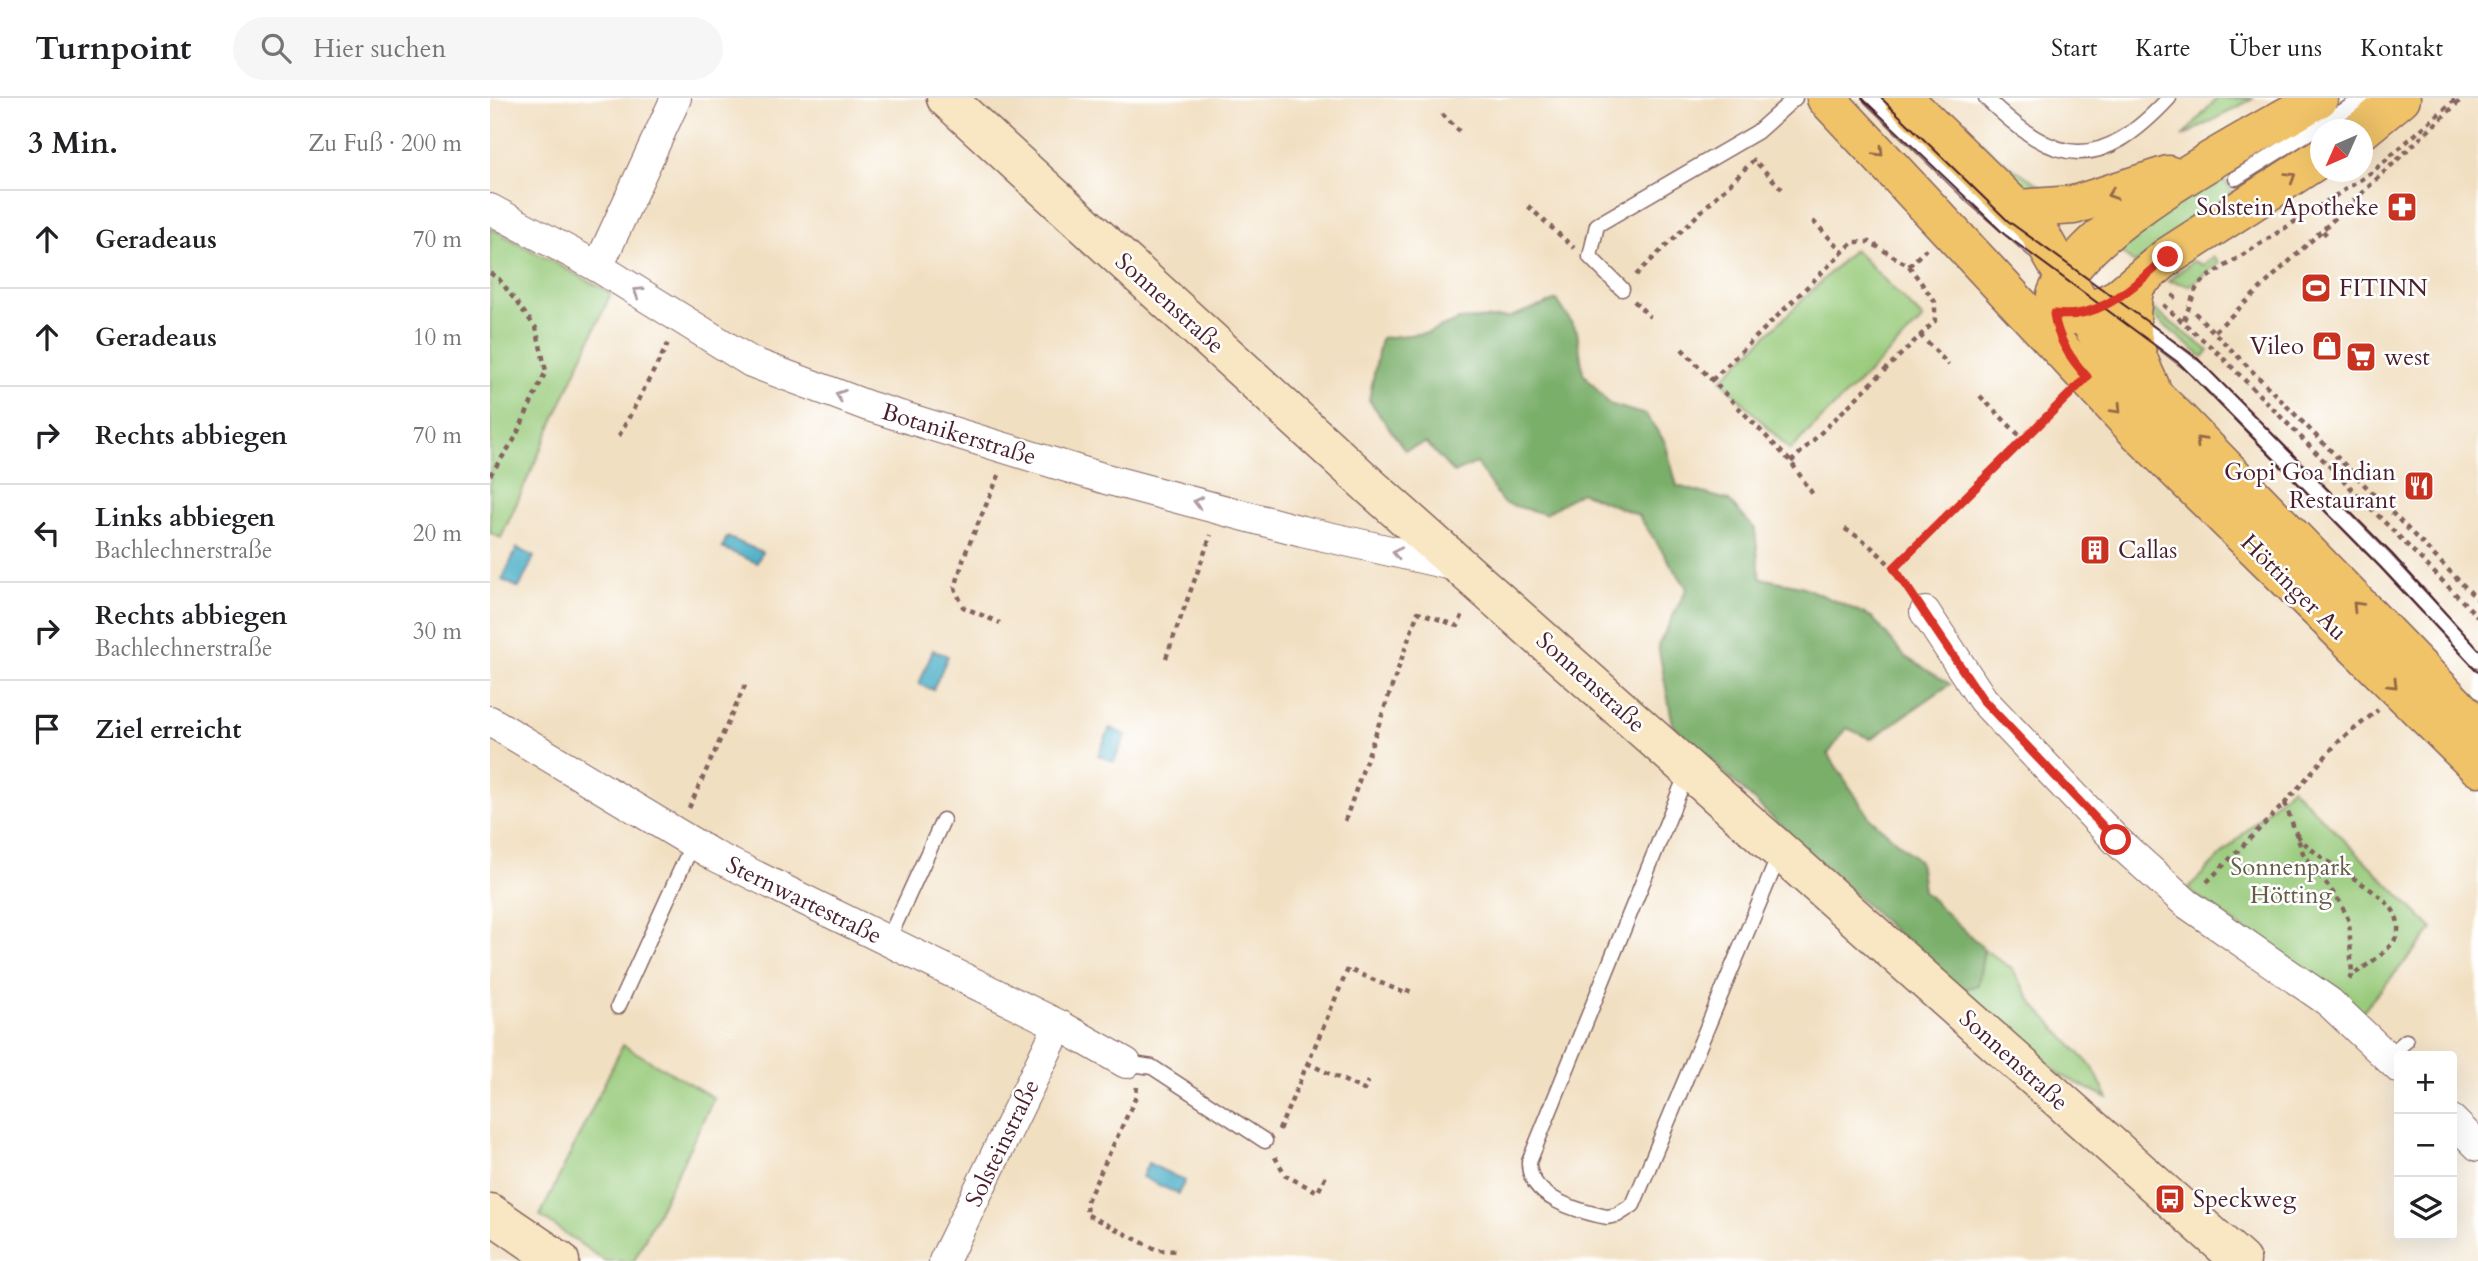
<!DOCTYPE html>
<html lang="de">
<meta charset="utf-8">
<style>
:root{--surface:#fff;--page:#f6f6f6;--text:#202124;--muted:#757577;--line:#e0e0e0}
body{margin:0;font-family:Cardo,serif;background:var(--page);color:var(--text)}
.controls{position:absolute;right:21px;bottom:21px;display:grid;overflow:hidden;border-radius:7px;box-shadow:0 7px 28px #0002}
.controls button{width:63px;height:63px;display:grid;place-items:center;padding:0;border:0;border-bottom:2px solid var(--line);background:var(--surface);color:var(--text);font:35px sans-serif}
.compass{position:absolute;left:1820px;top:21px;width:63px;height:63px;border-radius:50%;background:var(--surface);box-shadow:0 7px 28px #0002;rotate:225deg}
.stop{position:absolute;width:21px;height:21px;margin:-16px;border:5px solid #d93025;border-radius:50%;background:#fff}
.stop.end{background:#d93025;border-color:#fff;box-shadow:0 2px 7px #0008}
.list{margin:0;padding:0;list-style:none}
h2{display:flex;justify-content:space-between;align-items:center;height:91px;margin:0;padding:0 28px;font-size:30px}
h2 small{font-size:23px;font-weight:400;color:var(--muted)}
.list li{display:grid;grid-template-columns:46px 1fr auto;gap:21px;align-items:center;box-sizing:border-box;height:98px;padding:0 28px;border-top:2px solid var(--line)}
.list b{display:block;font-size:26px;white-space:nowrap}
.list p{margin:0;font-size:23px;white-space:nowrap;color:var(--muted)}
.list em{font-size:23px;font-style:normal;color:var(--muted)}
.icon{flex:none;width:38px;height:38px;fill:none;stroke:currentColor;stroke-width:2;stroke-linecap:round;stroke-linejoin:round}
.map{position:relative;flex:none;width:1988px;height:1163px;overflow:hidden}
header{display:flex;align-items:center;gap:42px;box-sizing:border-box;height:98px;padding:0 35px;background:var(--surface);border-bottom:2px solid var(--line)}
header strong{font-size:33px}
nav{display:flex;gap:38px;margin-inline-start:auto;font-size:24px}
.search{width:490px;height:63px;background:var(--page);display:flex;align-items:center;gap:18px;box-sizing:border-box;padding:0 24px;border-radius:38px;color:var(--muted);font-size:26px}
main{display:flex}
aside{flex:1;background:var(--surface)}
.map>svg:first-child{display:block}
</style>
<header>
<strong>Turnpoint</strong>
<div class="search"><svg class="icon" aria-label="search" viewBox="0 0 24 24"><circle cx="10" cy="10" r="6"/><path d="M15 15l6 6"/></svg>Hier suchen</div>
<nav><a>Start</a><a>Karte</a><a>Über uns</a><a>Kontakt</a></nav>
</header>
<main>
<aside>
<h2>3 Min.<small>Zu Fuß · 200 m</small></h2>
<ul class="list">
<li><svg class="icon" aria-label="ahead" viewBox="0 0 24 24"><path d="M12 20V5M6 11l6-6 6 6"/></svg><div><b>Geradeaus</b></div><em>70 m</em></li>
<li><svg class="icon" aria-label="ahead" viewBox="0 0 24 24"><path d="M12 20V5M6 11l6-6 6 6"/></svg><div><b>Geradeaus</b></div><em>10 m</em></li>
<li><svg class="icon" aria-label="right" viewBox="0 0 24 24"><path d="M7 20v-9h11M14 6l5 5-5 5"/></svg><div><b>Rechts abbiegen</b></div><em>70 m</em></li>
<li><svg class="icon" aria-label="left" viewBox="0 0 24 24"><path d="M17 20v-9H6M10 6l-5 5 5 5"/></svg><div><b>Links abbiegen</b><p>Bachlechnerstraße</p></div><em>20 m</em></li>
<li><svg class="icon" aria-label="right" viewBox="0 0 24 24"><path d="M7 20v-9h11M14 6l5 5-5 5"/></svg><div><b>Rechts abbiegen</b><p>Bachlechnerstraße</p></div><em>30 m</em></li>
<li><svg class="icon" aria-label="arrive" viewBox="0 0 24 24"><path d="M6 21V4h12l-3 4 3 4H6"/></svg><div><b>Ziel erreicht</b></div></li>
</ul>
</aside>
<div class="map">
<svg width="1988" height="1163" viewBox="0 0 1988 1163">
<rect width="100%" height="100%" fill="#fff"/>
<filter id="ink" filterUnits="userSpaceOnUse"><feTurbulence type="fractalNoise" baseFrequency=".0143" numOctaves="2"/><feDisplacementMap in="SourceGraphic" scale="14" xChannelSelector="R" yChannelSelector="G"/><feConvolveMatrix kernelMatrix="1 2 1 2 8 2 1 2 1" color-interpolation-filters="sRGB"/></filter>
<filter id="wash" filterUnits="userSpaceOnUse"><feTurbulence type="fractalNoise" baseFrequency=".00686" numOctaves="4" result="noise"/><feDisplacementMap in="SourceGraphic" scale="28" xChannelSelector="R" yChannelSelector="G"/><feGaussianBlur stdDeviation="1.57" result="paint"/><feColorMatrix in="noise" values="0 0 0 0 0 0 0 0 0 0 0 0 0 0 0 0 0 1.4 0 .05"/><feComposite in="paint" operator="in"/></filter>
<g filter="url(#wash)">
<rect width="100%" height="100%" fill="#f1dfc1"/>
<g fill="#99cb7b" stroke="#727553" stroke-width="2">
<path d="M 1727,0 L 1764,0 L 1692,39 Z"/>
<path d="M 1457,25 L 1474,29 L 1511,62 L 1557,92 L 1529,92 Z"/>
<path d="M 1732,78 L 1742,95 L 1645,166 L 1626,149 L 1671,115 Z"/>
<path d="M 0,130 L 121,195 L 11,440 L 0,435 Z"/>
<path d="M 1364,151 L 1433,221 L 1300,352 L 1231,282 Z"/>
<path d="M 1723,159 L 1729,165 L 1700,187 L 1678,183 L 1703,163 L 1713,167 Z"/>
<path d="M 1662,210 L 1719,253 L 1713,259 L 1662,217 Z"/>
<path d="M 1801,689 L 1943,831 L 1871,915 L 1697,791 Z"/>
<path d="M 1494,851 L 1523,872 L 1544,907 L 1603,970 L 1618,1000 L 1572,978 L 1469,893 L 1488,887 Z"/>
<path d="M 133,947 L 224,1000 L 144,1163 L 115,1163 L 50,1118 Z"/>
</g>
<path fill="#7aaf6b" stroke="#62674b" stroke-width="2" d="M 1067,202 L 1087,233 L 1093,275 L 1119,306 L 1156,317 L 1175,344 L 1187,388 L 1238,402 L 1265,431 L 1270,480 L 1311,488 L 1382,519 L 1414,558 L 1460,586 L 1381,641 L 1357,630 L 1338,656 L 1380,720 L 1429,763 L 1433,793 L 1494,851 L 1488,887 L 1468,893 L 1183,627 L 1168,548 L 1197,490 L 1148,417 L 1091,394 L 1055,416 L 1013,405 L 986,365 L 964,375 L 936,345 L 915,352 L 879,302 L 891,240 L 937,235 L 969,222 L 1020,219 Z"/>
<g fill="#45acc5" stroke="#486678" stroke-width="2">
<path d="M 237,439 L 272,454 L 267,465 L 232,450 Z"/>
<path d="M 27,450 L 44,459 L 29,490 L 12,482 Z"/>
<path d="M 443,552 L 458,558 L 443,592 L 429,586 Z"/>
<path d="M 620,630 L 636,637 L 624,664 L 608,657 Z"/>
<path d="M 658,1065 L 695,1083 L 688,1096 L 652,1079 Z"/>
</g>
</g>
<g filter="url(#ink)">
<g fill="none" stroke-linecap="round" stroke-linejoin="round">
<g stroke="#846260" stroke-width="17">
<g id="lane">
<path d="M 1381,0 L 1482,98 L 1544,152"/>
<path d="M 1496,0 C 1567,69 1609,75 1679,0"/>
<path d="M 1746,80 L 1874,0"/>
<path d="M 1132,191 L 1100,159 L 1107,127 L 1267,34 L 1305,0"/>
<path d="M 1646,224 L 1709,273 L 1896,463 L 1988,562"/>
<path d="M 1197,675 L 1039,1064 C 1038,1100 1088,1113 1117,1119 L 1127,1117 L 1143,1107 L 1290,755"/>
<path d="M 397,844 L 453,722"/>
<path d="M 128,909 L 203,745"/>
<path d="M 1898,959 L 1916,943"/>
<path d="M 636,965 L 662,969 L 775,1043"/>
</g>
</g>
<g stroke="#846260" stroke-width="32">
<g id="street">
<path d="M 0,111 L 108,169 L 261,264 L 378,308 L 616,381 L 812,433 L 971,469"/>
<path d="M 108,169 L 186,0"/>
<path d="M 1435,514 L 1493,602 L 1626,742 L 1696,805 L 1839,904 L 1909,970"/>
<path d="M 0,623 L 223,757 L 569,927 L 636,965"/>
<path d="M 1962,1022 L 1988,1048"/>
<path d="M 454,1163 L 569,927"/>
</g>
</g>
<g stroke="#846260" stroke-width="41">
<g id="secondary">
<path d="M 456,0 L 882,390 L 1751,1163"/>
<path d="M 0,1115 L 70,1163"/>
</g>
</g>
<g stroke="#846260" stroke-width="41">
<g id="primary">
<path d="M 1336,0 L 1647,333 L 1988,669"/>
<path d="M 1413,0 L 1547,131 L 1617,253 L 1689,322 L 1988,630"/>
<path d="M 1872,32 L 1911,0"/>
<path d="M 1528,111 L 1584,107 L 1678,77"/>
<path d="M 1645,188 C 1636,225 1643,254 1660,288"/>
<path d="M 1566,197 C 1593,124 1761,41 1829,0"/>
<path d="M 1573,218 L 1596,216 L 1628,200 L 1677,159 L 1830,60"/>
</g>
</g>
<g stroke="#846260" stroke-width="4.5" stroke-dasharray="5 5" stroke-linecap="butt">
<path d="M 952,16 L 969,33"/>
<path d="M 1038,108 L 1084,150"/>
<path d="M 1323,123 L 1353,154"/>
<path d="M 1833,133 L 1839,140"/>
<path d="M 1419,168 L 1436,151"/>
<path d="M 0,175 L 9,181 L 46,230 L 56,273 L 24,342 L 0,377"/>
<path d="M 1146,177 L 1264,62 L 1292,91"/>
<path d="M 1682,197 L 1690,203"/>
<path d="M 1144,203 L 1160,219"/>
<path d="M 1673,207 L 1728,255 L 1988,519"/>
<path d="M 1705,215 L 1988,502"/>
<path d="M 1694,222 L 1706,191 L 1715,181 L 1881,75 L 1967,0"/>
<path d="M 1725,233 L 1973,0"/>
<path d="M 1430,237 L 1459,267"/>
<path d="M 1192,251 L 1301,364 L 1324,398"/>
<path d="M 1222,282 L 1363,144 L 1380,144 L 1419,168 L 1445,204 L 1445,223 L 1301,364"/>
<path d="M 1490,298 L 1534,342"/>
<path d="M 129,338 L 178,246"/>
<path d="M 509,377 L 475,456 L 465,490 L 473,509 L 510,525"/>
<path d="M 1355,431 C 1383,447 1401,466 1419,492"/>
<path d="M 1404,470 L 1574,302"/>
<path d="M 676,560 L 721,437"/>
<path d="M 1795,705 L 1813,755 L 1850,804 L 1859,823 L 1862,878 L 1857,883"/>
<path d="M 199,710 L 257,583"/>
<path d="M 855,723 L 928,514 L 968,528 L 973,515"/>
<path d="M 1807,737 C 1833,768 1879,783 1902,811 C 1907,818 1910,828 1907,837 C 1901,853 1876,867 1863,877"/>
<path d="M 1717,784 L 1795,705 L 1847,645 L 1888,612"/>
<path d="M 817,965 L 874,992 L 878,983"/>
<path d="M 647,989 L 645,1001 L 597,1103 L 596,1116 L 667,1152 L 687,1153"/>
<path d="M 789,1032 L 858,871 L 917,896 L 920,889"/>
<path d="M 785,1059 L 796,1078 L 828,1094 L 836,1077"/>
</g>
<use href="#lane" stroke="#fff" stroke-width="14"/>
<use href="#street" stroke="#fff" stroke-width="30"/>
<use href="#secondary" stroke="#f9e7c3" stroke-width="38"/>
<use href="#primary" stroke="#f0c369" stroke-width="38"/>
<g stroke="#4a1f2b" stroke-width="2">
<path d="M 1372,0 L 1514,136 L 1689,265 L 1890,469 L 1988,574"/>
<path d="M 1391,0 L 1518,123 L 1706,259 L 1902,456 L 1988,551"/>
</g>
</g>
<defs><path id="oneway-chevron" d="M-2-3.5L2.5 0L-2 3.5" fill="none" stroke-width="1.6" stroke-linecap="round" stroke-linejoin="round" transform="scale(1.75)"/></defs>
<g stroke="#956947">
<use href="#oneway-chevron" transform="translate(1389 54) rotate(46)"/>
<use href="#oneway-chevron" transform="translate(1801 79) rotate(-32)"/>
<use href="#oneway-chevron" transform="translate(1622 96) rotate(162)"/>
<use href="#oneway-chevron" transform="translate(1627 311) rotate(47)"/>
<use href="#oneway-chevron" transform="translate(1710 343) rotate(-134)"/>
<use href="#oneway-chevron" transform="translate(1867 508) rotate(-134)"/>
<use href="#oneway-chevron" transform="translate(1903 586) rotate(45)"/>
</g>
<g stroke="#ae9aa0">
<use href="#oneway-chevron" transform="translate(148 194) rotate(-148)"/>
<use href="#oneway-chevron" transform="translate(350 297) rotate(-160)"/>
<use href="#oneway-chevron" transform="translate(708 404) rotate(-166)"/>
<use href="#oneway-chevron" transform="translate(907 455) rotate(-167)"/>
</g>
</g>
<g fill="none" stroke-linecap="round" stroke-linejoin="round" filter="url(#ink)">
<path stroke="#d93025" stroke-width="9" d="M 1626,742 L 1493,602 L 1404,470 L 1597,279 C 1580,260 1568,242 1564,216 C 1611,223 1644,187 1678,159"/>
</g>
<defs>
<g id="pharmacy-square" transform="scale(1.575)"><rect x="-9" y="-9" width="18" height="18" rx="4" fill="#c8321e" stroke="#fff"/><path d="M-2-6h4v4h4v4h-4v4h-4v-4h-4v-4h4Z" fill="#fff"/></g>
<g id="stadium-square" transform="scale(1.575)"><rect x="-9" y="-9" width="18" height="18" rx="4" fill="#c8321e" stroke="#fff"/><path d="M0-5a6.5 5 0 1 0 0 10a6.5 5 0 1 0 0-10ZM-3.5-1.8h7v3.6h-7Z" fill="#fff"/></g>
<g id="shop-square" transform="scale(1.575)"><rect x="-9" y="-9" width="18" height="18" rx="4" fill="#c8321e" stroke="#fff"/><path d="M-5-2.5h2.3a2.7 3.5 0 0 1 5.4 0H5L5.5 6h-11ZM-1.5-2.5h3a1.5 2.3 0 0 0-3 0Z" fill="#fff"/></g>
<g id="supermarket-square" transform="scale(1.575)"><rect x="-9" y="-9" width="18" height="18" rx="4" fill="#c8321e" stroke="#fff"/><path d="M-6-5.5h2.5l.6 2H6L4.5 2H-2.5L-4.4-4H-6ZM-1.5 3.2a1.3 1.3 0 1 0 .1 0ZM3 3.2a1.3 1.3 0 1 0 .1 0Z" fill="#fff"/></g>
<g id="restaurant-square" transform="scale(1.575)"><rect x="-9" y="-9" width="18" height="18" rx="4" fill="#c8321e" stroke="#fff"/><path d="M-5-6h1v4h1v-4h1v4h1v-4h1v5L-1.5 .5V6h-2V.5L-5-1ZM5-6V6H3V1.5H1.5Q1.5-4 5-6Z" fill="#fff"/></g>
<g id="building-square" transform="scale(1.575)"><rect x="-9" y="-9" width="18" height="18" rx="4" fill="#c8321e" stroke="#fff"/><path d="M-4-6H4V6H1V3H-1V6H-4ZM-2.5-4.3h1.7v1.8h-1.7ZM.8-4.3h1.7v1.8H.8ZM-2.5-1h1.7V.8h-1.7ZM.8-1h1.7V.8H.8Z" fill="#fff"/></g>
<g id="bus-square" transform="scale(1.575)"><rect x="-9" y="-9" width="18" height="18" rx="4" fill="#c8321e" stroke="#fff"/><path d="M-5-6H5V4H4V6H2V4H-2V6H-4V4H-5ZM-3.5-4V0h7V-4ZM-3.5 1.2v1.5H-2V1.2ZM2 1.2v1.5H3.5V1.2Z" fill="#fff"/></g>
</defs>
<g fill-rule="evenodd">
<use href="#pharmacy-square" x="1912" y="109"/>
<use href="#stadium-square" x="1826" y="190"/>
<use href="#shop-square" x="1837" y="248"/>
<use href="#supermarket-square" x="1871" y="259"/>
<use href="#restaurant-square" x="1929" y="388"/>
<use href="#building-square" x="1605" y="452"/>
<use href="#bus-square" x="1680" y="1101"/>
</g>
<g text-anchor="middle" stroke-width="5" stroke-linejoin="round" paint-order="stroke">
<g font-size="24" fill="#4a1f2b" stroke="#fff" text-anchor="start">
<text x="1889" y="117" text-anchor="end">Solstein Apotheke</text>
<text x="1849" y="198">FITINN</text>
<text x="1814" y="256" text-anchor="end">Vileo</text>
<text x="1894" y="267">west</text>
<text x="1906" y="382" text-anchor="end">Gopi Goa Indian<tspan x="1906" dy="28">Restaurant</tspan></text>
<text x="1628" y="460">Callas</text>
<text x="1703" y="1109">Speckweg</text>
</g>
<g font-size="24" fill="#4a1f2b" stroke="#fff">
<text transform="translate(680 205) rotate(42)" y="8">Sonnenstraße</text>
<text transform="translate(469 336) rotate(17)" y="8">Botanikerstraße</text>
<text transform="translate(1804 489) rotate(45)" y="8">Höttinger Au</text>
<text transform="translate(1101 584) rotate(42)" y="8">Sonnenstraße</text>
<text transform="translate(314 802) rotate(26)" y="8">Sternwartestraße</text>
<text transform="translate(1524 962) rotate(42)" y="8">Sonnenstraße</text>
<text transform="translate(512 1045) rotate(-64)" y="8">Solsteinstraße</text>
</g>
<g font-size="24" fill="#665b47" stroke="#fff">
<text x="1801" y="777">Sonnenpark<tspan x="1801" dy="28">Hötting</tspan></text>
</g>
</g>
</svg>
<div class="controls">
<button>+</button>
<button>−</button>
<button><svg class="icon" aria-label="layers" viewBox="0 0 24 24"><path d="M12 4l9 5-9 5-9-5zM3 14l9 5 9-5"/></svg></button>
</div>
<svg class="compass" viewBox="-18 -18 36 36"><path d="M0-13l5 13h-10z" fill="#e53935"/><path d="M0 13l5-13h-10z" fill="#757577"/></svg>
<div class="stop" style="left:1626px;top:742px"></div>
<div class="stop end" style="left:1678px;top:159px"></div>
</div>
</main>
